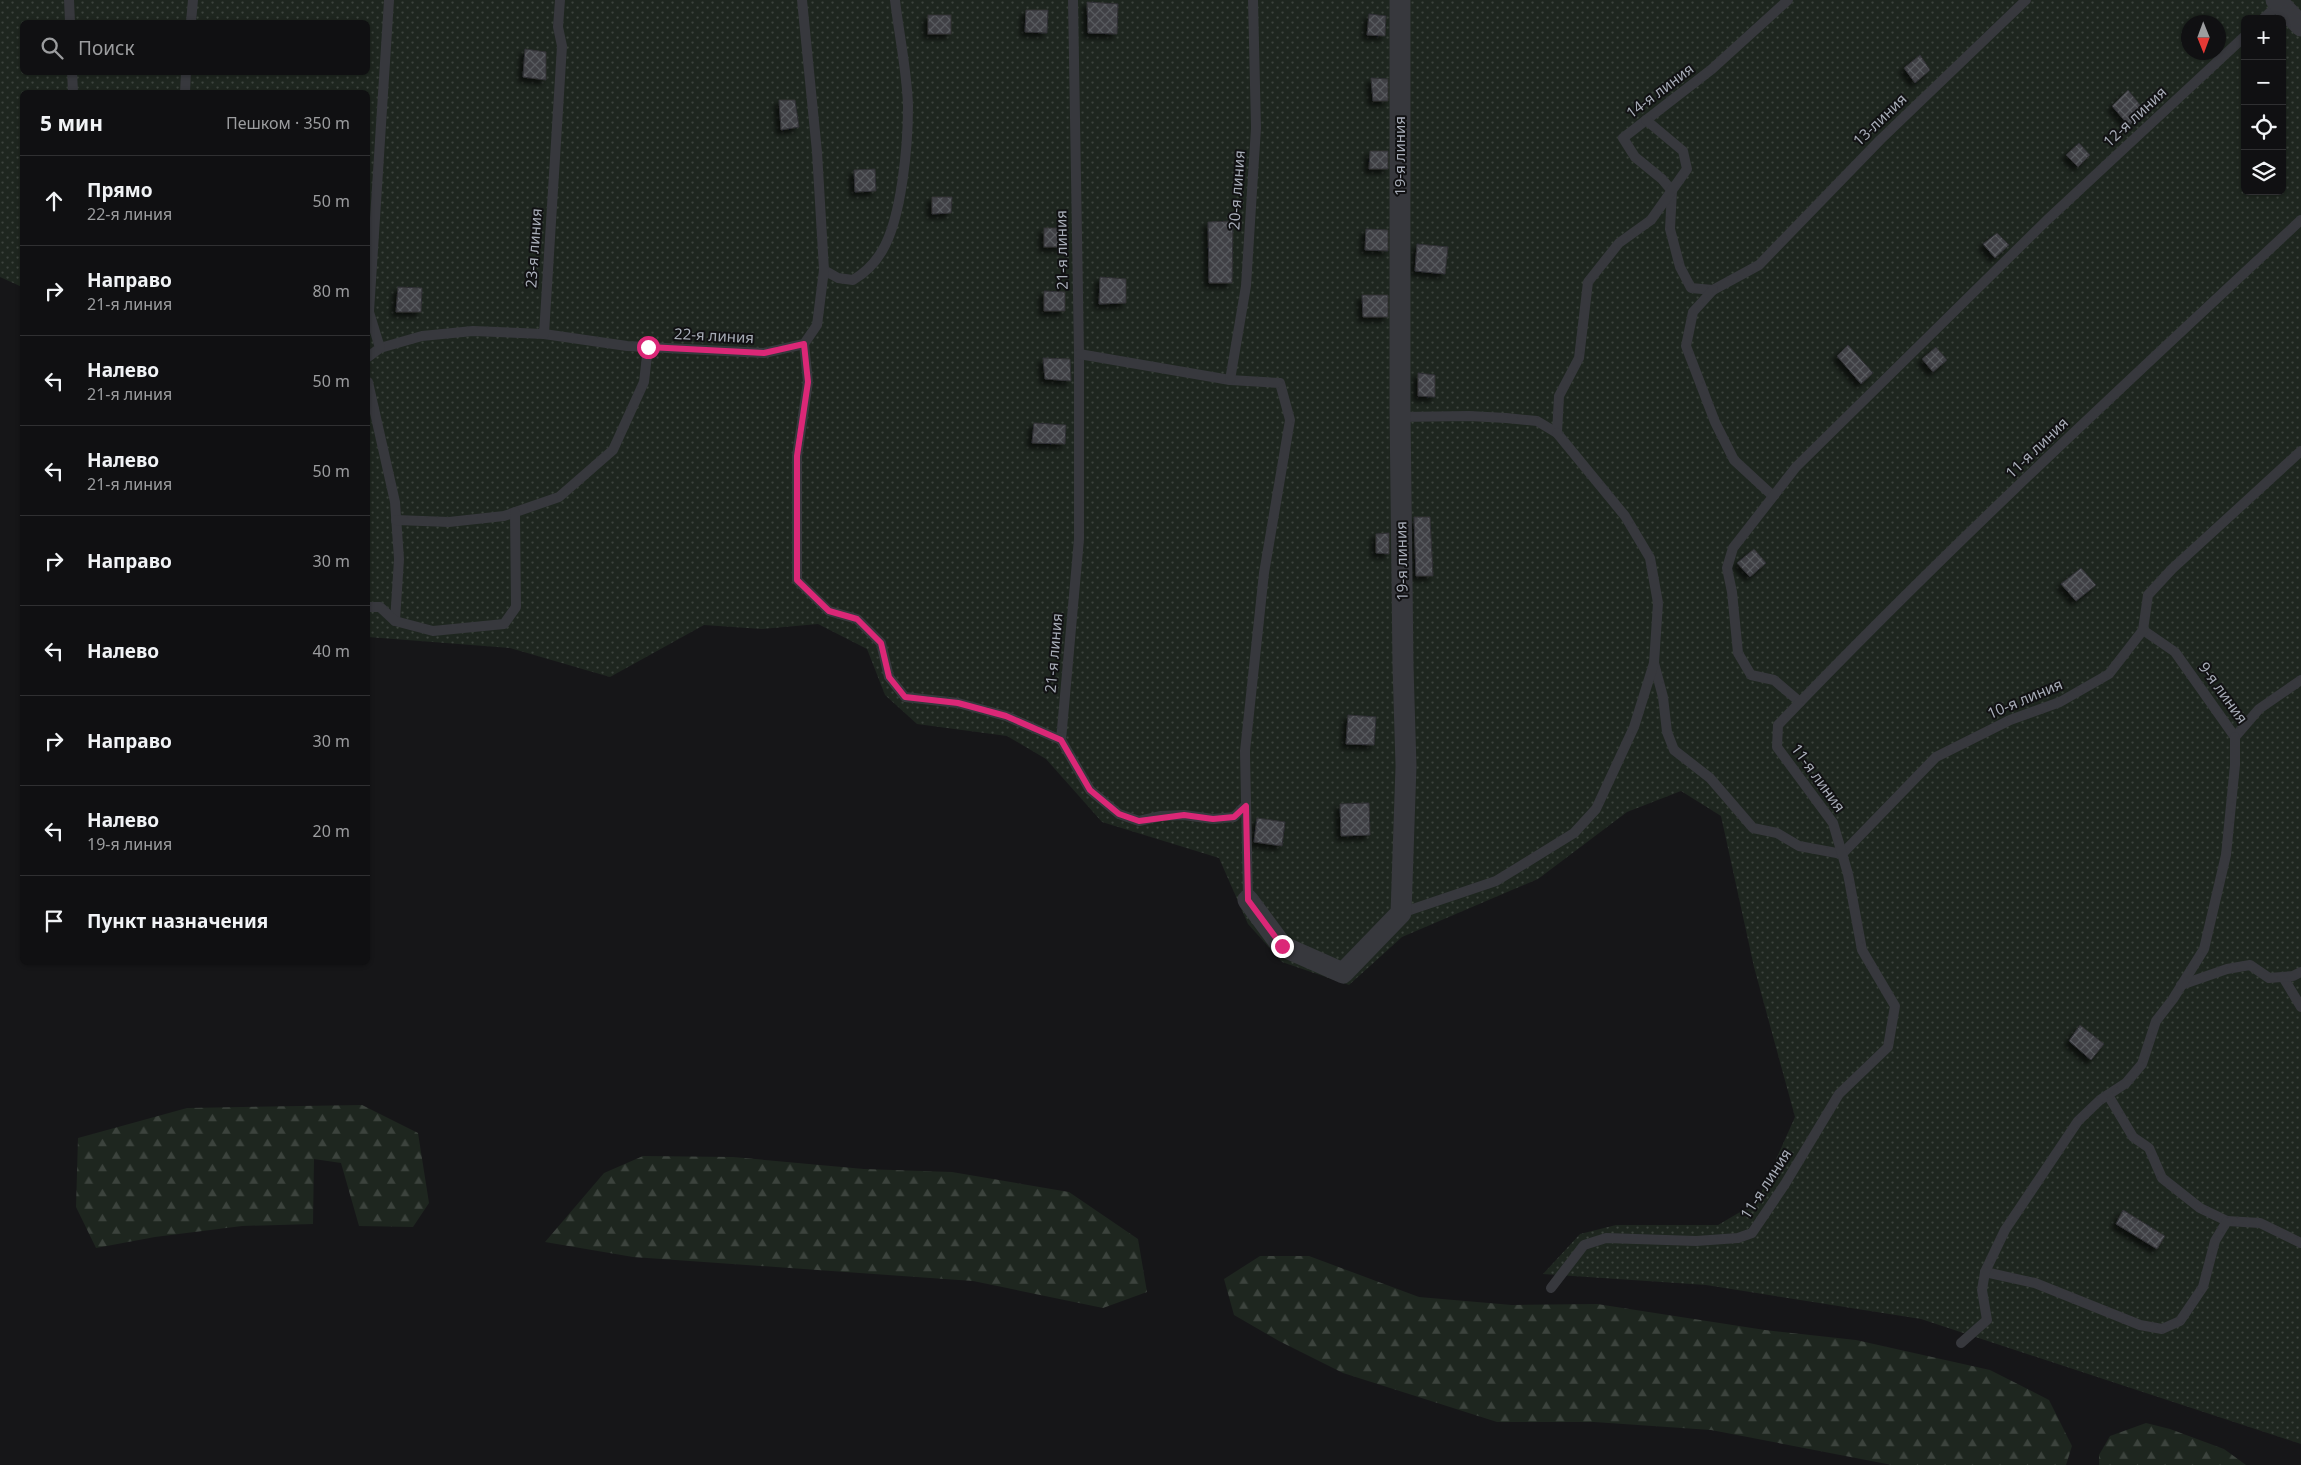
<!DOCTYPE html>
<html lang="ru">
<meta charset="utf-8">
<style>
:root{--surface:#101012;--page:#1e1e20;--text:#f1f3f6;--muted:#9c9d9f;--line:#303032}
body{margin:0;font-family:"Noto Sans",sans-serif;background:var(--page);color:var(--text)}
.controls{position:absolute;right:15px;top:15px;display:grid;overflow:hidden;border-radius:8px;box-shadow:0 1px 4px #0004}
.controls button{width:45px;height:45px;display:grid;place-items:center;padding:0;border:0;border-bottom:1px solid var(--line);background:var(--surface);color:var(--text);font:25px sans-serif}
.compass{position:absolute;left:2181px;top:15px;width:45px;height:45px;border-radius:50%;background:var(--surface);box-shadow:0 1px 4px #0004;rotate:179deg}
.stop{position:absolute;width:15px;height:15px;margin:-11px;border:4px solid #db2777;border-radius:50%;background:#fff}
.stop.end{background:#db2777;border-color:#fff;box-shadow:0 1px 5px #0008}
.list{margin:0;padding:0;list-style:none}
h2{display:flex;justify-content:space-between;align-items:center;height:65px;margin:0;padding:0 20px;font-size:21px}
h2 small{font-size:16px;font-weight:400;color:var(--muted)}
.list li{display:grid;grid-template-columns:32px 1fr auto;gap:15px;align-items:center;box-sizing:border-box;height:90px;padding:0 20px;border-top:1px solid var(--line)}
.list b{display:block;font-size:19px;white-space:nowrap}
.list p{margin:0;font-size:16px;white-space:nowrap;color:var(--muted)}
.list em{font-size:16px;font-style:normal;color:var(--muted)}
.icon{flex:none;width:28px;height:28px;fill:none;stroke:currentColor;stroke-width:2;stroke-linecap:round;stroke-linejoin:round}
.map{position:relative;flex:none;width:2301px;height:1465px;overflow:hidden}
.search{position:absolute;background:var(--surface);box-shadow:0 1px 4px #0004;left:20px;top:20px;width:350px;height:55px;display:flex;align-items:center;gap:12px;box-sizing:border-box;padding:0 18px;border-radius:8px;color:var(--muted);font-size:19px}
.panel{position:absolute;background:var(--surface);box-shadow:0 1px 4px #0004;left:20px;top:90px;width:350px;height:875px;border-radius:8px}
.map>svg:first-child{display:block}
</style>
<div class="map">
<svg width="2301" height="1465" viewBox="0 0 2301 1465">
<defs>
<pattern id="forest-firs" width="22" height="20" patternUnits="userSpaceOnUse" patternTransform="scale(1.25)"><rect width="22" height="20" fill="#1e261f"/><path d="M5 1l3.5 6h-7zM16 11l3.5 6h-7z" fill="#3c433d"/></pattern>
<pattern id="park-dots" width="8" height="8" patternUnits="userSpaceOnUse" patternTransform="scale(1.25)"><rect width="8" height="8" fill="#1e261f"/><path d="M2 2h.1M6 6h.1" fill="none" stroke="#3c433d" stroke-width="1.8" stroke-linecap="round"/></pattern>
<pattern id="building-cross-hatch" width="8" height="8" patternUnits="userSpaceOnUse" patternTransform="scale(1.25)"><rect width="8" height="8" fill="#404145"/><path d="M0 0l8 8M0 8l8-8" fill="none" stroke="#595a5e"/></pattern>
<filter id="shadow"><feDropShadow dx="-4.5" dy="4.5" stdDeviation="2.5" flood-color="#0009"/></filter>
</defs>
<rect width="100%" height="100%" fill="#161618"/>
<g fill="url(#forest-firs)">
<path d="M 362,1105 L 418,1133 L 429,1203 L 413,1227 L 359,1226 L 341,1163 L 314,1159 L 313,1224 L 242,1226 L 155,1237 L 96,1248 L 76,1207 L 78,1138 L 187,1108 Z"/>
<path d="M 643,1156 L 733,1157 L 864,1169 L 952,1172 L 1069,1192 L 1138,1239 L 1147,1292 L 1103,1308 L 973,1281 L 633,1257 L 545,1242 L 604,1173 Z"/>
<path d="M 1260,1256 L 1309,1256 L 1419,1297 L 1512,1305 L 1597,1304 L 1765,1330 L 1856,1340 L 1990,1370 L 2049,1400 L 2072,1446 L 2066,1465 L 1892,1465 L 1711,1430 L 1594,1422 L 1497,1422 L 1343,1373 L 1279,1341 L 1234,1315 L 1224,1279 Z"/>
<path d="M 2146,1423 L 2170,1429 L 2224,1449 L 2246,1465 L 2099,1465 L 2099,1455 L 2110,1436 Z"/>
</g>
<path fill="url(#park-dots)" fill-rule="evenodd" d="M 0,0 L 2301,0 L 2301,1444 L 1921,1319 L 1706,1285 L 1543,1274 L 1580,1234 L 1616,1225 L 1718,1225 L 1757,1202 L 1795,1117 L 1754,967 L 1721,816 L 1681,791 L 1627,812 L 1538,879 L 1402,937 L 1349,985 L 1282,962 L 1248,924 L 1219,858 L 1102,822 L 1046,759 L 1007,736 L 917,724 L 885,695 L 867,649 L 818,624 L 762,629 L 704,625 L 610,677 L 510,648 L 368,637 L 368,92 L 22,92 L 22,287 L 0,277 ZM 2245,19 L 2282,19 L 2282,191 L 2245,191 ZM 22,22 L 368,22 L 368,72 L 22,72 ZM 2188,22 L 2218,22 L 2218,52 L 2188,52 Z"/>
<g fill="url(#building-cross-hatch)" stroke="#303034" filter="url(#shadow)">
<path d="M 1087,2 L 1118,4 L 1117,34 L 1088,33 Z"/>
<path d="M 1026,10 L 1048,10 L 1047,33 L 1025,32 Z"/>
<path d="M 1369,14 L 1386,16 L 1385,36 L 1367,35 Z"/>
<rect x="928" y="15" width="23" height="19"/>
<path d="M 525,49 L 546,52 L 546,80 L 523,77 Z"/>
<path d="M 1920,55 L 1930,70 L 1915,83 L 1904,68 Z"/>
<path d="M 1371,78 L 1388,79 L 1388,101 L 1373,101 Z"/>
<path d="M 2128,90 L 2145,111 L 2129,126 L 2112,106 Z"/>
<path d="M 779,100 L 795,100 L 799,127 L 781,130 Z"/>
<path d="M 2079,143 L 2090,155 L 2078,167 L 2066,155 Z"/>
<path d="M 1370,151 L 1388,151 L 1388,169 L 1369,169 Z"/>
<path d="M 875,169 L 876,191 L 855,192 L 854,170 Z"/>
<path d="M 932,197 L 952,197 L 951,213 L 932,214 Z"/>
<path d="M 1233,221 L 1232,283 L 1209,283 L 1208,222 Z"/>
<rect x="1044" y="228" width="19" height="19"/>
<path d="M 1366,229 L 1388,230 L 1388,251 L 1365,250 Z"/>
<path d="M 1997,233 L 2009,245 L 1995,258 L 1983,244 Z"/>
<path d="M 1417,244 L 1448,247 L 1445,274 L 1415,271 Z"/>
<path d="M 1100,277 L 1126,279 L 1126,303 L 1099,304 Z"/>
<path d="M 398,287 L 422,288 L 421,312 L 396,312 Z"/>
<path d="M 1044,291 L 1065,292 L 1065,311 L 1044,311 Z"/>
<path d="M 1362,295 L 1388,295 L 1388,317 L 1363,317 Z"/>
<path d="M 1848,345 L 1873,373 L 1861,384 L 1837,356 Z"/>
<path d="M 1936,347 L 1947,360 L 1933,372 L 1922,359 Z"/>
<path d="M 1043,358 L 1070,359 L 1071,381 L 1045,379 Z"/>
<path d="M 1418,373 L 1435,375 L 1435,397 L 1418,396 Z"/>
<path d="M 1034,423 L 1066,425 L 1065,444 L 1032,443 Z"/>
<path d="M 1414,517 L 1430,517 L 1433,576 L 1416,576 Z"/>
<path d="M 1389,533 L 1389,554 L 1376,553 L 1376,534 Z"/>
<path d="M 1754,549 L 1766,563 L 1750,577 L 1737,563 Z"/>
<path d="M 2081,568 L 2096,585 L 2076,601 L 2061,584 Z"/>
<path d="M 1348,715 L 1376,717 L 1374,745 L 1346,744 Z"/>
<path d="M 1369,803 L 1370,835 L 1341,836 L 1340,804 Z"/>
<path d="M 1257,818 L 1285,822 L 1282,846 L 1254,842 Z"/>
<path d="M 2080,1025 L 2104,1044 L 2091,1060 L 2069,1041 Z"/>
<path d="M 2123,1210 L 2165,1236 L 2157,1249 L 2116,1224 Z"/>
</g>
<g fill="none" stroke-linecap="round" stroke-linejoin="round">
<g stroke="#37383d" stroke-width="10">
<path d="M 69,0 L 70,22"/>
<path d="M 1788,0 L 1712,69 L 1623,138 L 1635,157 L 1662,179 L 1672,191 L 1670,229 L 1680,267 L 1691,288 L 1713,290 L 1759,265 L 1880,140 L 2026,0"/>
<path d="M 2263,19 L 2281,2"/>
<path d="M 191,22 L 193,0"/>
<path d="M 72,72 L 73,92"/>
<path d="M 185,92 L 186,72"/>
<path d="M 824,270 L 838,278 L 853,280 C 865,273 875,263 882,251 C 902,218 908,144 908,106 C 907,71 899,35 895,0"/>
<path d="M 1713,290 L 1693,312 L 1686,346 L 1715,422 L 1734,460 L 1773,496"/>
<path d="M 544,334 L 627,346 L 764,353 L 804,344 L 817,325 L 824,270 L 817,152 L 802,0"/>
<path d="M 804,344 L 808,382 L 797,456 L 797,580 L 829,611 L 857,619 L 881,643 L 889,677 L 905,697 L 958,703 L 1006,716 L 1061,740 L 1079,539 L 1079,354 L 1073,0"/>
<path d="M 380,348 L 422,336 L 473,331 L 544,334 L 562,46 L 558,27 L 560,0"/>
<path d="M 1079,354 L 1230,380 L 1280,383 L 1290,420 L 1264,573 L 1245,751 L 1248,900"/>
<path d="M 368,357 L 380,348 L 369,312 L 389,0"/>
<path d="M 1230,380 L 1246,286 L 1256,128 L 1253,0"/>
<path d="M 368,382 L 395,502 L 399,559 L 395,621"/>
<path d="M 1400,417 L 1469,416 L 1506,418 L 1537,421 L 1557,433 L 1559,396 L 1579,358 L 1588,282 L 1619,243 L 1651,220 L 1687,169 L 1683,151 L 1646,120"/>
<path d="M 396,520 L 449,522 L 504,516 L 559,497 L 613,450 L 644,382 L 648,347"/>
<path d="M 368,607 L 380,607 L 395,621 L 433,631 L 504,624 L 516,607 L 515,512"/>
<path d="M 2143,630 L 2175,652 L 2235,737 L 2259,709 L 2301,680"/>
<path d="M 1654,663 L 1663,697 L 1667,732 L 1674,750 L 1710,778 L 1753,828 L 1777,833 L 1799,846 L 1842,854 L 1936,757 L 2010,720 L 2060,702 L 2109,674 L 2143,630 L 2148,595 L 2172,569 L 2301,451"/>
<path d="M 1800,702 L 1774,680 L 1751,675 L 1738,653 L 1732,592 L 1727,568 L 1733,548 L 1796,467 L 2047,220 L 2245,36"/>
<path d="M 1061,740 L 1090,790 L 1119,814 L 1139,821 L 1161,816 L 1184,815 L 1213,819 L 1234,817 L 1246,805"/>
<path d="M 1401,913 L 1496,881 L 1574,833 L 1596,809 L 1634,727 L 1654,663 L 1658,603 L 1650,558 L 1625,516 L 1557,433"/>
<path d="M 2283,977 L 2301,1007"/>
<path d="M 2181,985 L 2227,969 L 2250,965 L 2269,978 L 2293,976 L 2301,972"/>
<path d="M 2108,1095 L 2133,1137 L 2149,1148 L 2162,1178 L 2200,1208 L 2227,1221"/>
<path d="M 1985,1272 L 2035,1283 L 2140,1325 L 2162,1329 L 2180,1321 L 2203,1287 L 2215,1241 L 2227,1221 L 2260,1223 L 2301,1243"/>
<path d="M 1551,1288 L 1584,1245 L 1606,1238 L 1696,1241 L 1738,1238 L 1752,1233 L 1785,1184 L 1839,1094 L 1888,1047 L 1895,1006 L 1862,950 L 1848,874 L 1833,823 L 1777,747 L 1778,725 C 1945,550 2124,385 2301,220"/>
<path d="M 1961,1343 L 1987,1320 L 1982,1290 L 1985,1272 L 2005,1230 L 2078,1121 L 2100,1100 L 2126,1083 L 2142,1064 L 2156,1021 L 2173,999 L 2204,949 L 2226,855 L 2235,765 L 2235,737"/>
</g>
<g stroke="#37383d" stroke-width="21">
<path d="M 2276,0 L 2301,26"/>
<path d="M 1248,900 L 1282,946 L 1343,973 L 1401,913 L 1406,766 L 1403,666 L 1400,409 L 1400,0"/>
</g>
</g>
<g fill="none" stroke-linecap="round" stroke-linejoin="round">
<path stroke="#db2777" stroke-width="6" d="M 648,347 L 764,353 L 804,344 L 808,382 L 797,456 L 797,580 L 829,611 L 857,619 L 881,643 L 889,677 L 905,697 L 958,703 L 1006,716 L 1061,740 L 1090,790 L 1119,814 L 1139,821 L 1184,815 L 1213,819 L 1234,817 L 1246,806 L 1248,900 L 1282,946"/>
</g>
<g text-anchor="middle" stroke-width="4" stroke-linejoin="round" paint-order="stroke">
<g font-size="15" fill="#a8adb8" stroke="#111113">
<text transform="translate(1660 91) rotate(-37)" y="5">14-я линия</text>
<text transform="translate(2135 117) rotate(-43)" y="5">12-я линия</text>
<text transform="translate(1880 120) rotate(-44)" y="5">13-линия</text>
<text transform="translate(1400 156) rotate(-90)" y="5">19-я линия</text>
<text transform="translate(1237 190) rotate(-86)" y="5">20-я линия</text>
<text transform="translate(534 248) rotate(-86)" y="5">23-я линия</text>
<text transform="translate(1062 250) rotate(-91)" y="5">21-я линия</text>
<text transform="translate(714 336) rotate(3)" y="5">22-я линия</text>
<text transform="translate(2037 448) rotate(-44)" y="5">11-я линия</text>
<text transform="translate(1402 561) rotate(-91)" y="5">19-я линия</text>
<text transform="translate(1054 653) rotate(-85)" y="5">21-я линия</text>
<text transform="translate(2223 693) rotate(54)" y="5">9-я линия</text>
<text transform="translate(2025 699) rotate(-23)" y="5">10-я линия</text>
<text transform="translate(1818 778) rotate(54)" y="5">11-я линия</text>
<text transform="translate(1766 1184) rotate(-57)" y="5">11-я линия</text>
</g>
</g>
</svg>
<div class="controls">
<button>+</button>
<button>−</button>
<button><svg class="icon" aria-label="locate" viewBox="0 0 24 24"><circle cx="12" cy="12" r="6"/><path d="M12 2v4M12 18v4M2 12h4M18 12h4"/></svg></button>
<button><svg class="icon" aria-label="layers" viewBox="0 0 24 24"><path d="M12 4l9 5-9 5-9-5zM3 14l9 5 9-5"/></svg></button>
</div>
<svg class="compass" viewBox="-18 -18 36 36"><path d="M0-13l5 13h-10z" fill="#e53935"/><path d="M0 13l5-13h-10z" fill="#9c9d9f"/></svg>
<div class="stop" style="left:648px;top:347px"></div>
<div class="stop end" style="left:1282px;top:946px"></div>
<div class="search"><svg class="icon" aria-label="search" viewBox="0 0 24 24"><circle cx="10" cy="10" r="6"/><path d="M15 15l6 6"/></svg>Поиск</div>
<section class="panel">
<h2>5 мин<small>Пешком · 350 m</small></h2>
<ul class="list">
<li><svg class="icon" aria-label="ahead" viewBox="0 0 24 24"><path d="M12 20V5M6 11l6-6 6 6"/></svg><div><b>Прямо</b><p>22-я линия</p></div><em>50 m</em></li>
<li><svg class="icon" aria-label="right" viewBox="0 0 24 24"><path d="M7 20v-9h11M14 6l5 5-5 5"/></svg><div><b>Направо</b><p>21-я линия</p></div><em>80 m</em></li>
<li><svg class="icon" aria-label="left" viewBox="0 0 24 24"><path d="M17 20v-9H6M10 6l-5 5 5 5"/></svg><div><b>Налево</b><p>21-я линия</p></div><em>50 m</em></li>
<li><svg class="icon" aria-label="left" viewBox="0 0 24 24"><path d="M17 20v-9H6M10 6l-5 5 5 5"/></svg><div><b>Налево</b><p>21-я линия</p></div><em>50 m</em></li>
<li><svg class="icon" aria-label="right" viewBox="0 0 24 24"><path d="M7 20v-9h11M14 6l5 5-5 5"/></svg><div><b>Направо</b></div><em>30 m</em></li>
<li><svg class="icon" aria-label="left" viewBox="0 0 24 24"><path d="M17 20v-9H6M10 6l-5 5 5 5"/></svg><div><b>Налево</b></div><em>40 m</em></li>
<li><svg class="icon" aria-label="right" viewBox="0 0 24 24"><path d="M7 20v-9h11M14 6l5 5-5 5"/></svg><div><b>Направо</b></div><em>30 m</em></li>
<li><svg class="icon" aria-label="left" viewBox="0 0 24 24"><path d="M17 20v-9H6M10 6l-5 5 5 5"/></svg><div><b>Налево</b><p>19-я линия</p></div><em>20 m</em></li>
<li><svg class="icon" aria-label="arrive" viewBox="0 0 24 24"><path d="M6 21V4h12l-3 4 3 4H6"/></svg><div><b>Пункт назначения</b></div></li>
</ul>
</section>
</div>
